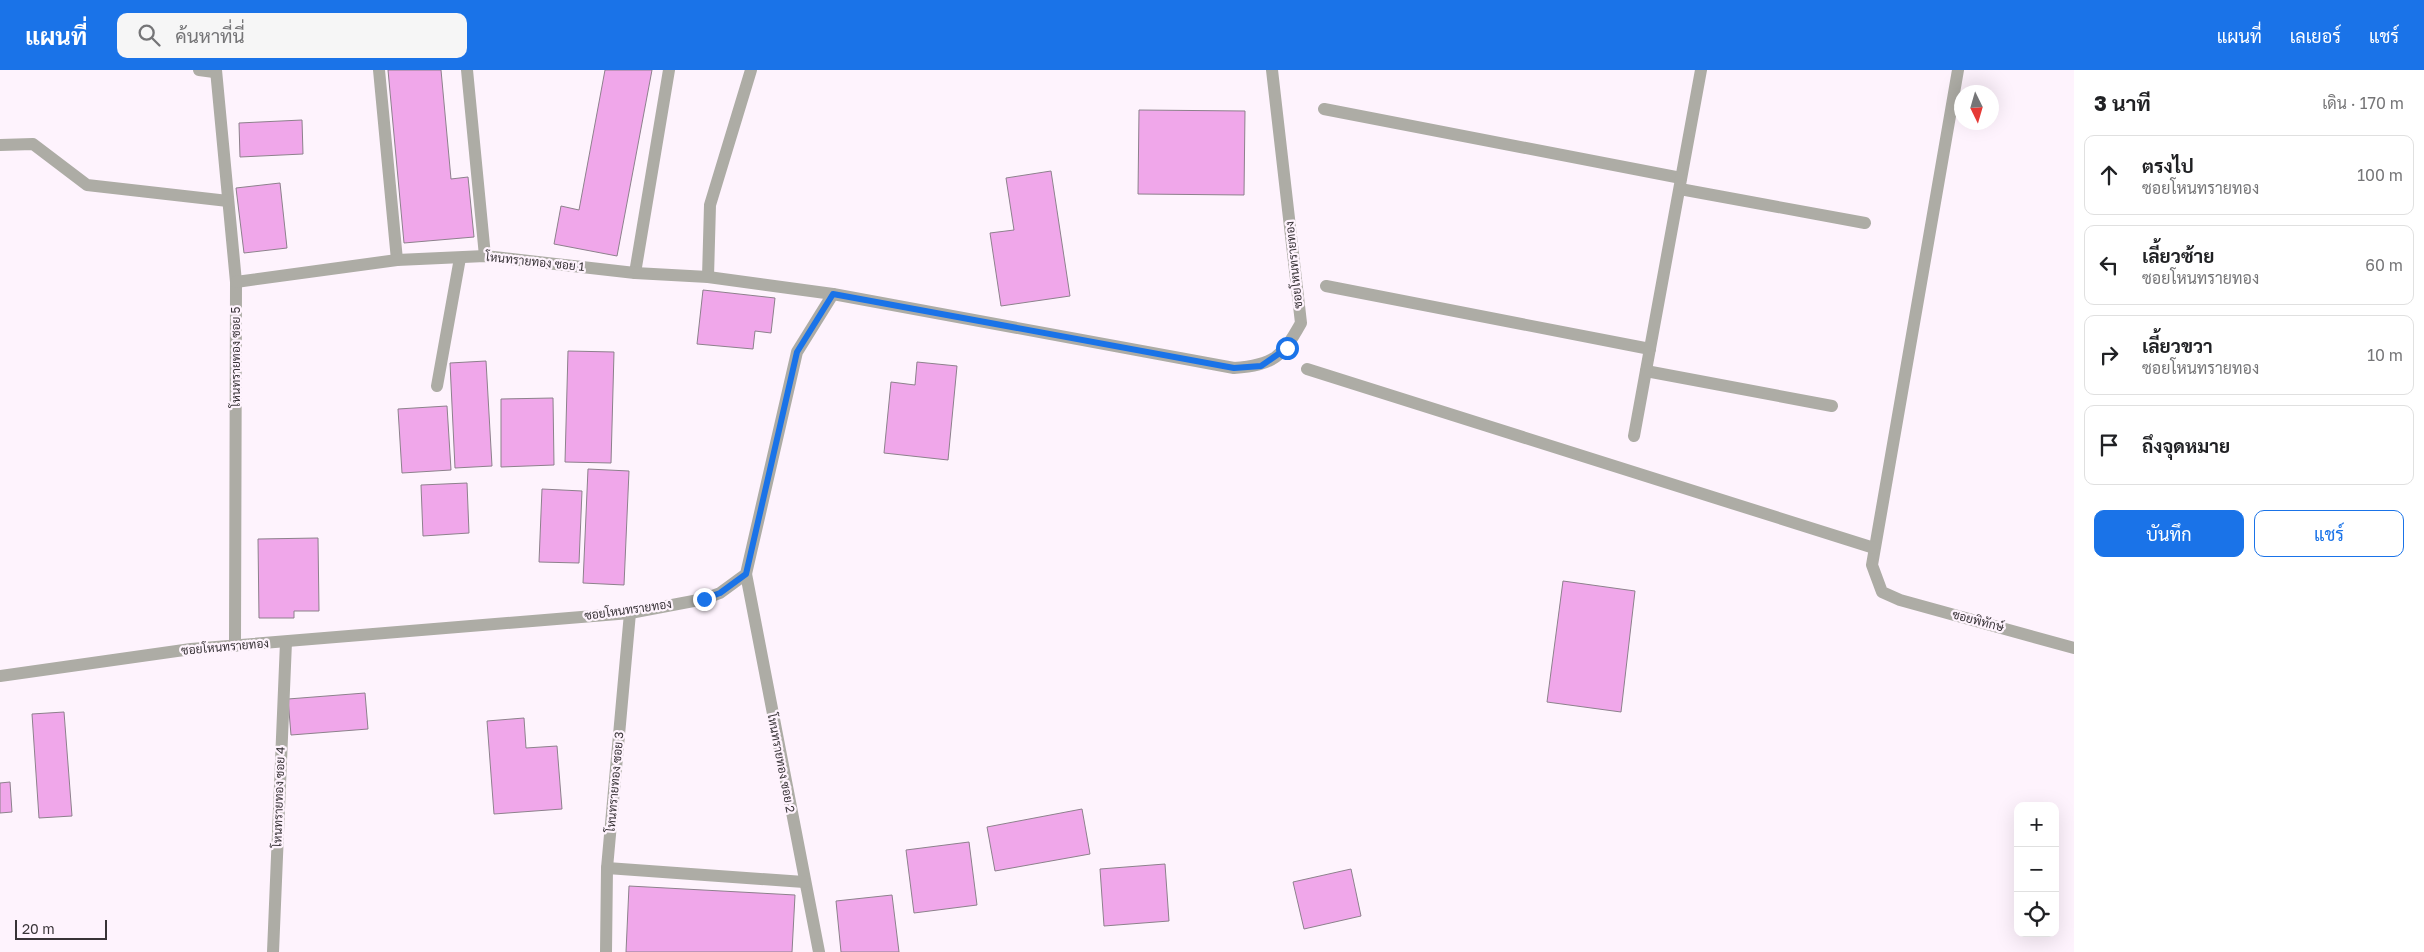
<!DOCTYPE html>
<html lang="th">
<meta charset="utf-8">
<style>
:root{--surface:#fff;--page:#f6f6f6;--text:#202124;--muted:#757577;--line:#e0e0e0;--accent:#1a73e8}
body{margin:0;font-family:"Golos Text",Sarabun,sans-serif;background:var(--page);color:var(--text)}
.controls{position:absolute;right:15px;bottom:15px;display:grid;overflow:hidden;border-radius:10px;box-shadow:0 5px 20px #0002}
.controls button{width:45px;height:45px;display:grid;place-items:center;padding:0;border:0;border-bottom:1px solid var(--line);background:var(--surface);color:var(--text);font:25px sans-serif}
.compass{position:absolute;left:1954px;top:15px;width:45px;height:45px;border-radius:50%;background:var(--surface);box-shadow:0 5px 20px #0002;rotate:175deg}
.scale{position:absolute;left:15px;bottom:12px;width:92px;box-sizing:border-box;padding-left:5px;border:2px solid #383337;border-top:0;font-size:14px;line-height:18px;white-space:nowrap;color:#383337;-webkit-text-stroke:4px #fef3fd;paint-order:stroke}
.stop{position:absolute;width:15px;height:15px;margin:-11px;border:4px solid #1a73e8;border-radius:50%;background:#fff}
.stop.end{background:#1a73e8;border-color:#fff;box-shadow:0 1px 5px #0008}
.list{margin:0;padding:0;list-style:none}
h2{display:flex;justify-content:space-between;align-items:center;height:65px;margin:0;padding:0 20px;font-size:21px}
h2 small{font-size:16px;font-weight:400;color:var(--muted)}
.list li{display:grid;grid-template-columns:32px 1fr auto;gap:15px;align-items:center;box-sizing:border-box;height:80px;margin:0 10px 10px;padding:0 10px;border:1px solid var(--line);border-radius:10px}
.list b{display:block;font-size:19px;white-space:nowrap}
.list p{margin:0;font-size:16px;white-space:nowrap;color:var(--muted)}
.list em{font-size:16px;font-style:normal;color:var(--muted)}
.actions{display:flex;gap:10px;padding:15px 20px}
.actions a{flex:1;padding:11px 0;border:1px solid var(--accent);border-radius:10px;text-align:center;font-size:18px;color:var(--accent)}
.actions .main{background:var(--accent);color:#fff}
.icon{flex:none;width:28px;height:28px;fill:none;stroke:currentColor;stroke-width:2;stroke-linecap:round;stroke-linejoin:round}
.map{position:relative;flex:none;width:2074px;height:882px;overflow:hidden}
header{display:flex;align-items:center;gap:30px;box-sizing:border-box;height:70px;padding:0 25px;background:var(--accent);color:#fff}
header strong{font-size:24px}
nav{display:flex;gap:28px;margin-inline-start:auto;font-size:18px}
.search{width:350px;height:45px;background:var(--page);display:flex;align-items:center;gap:12px;box-sizing:border-box;padding:0 18px;border-radius:10px;color:var(--muted);font-size:19px}
main{display:flex}
aside{flex:1;background:var(--surface)}
.map>svg:first-child{display:block}
</style>
<header>
<strong>แผนที่</strong>
<div class="search"><svg class="icon" aria-label="search" viewBox="0 0 24 24"><circle cx="10" cy="10" r="6"/><path d="M15 15l6 6"/></svg>ค้นหาที่นี่</div>
<nav><a>แผนที่</a><a>เลเยอร์</a><a>แชร์</a></nav>
</header>
<main>
<div class="map">
<svg width="2074" height="882" viewBox="0 0 2074 882">
<rect width="100%" height="100%" fill="#fef3fd"/>
<g fill="#f0a7ea" stroke="#8d818c">
<path d="M 388,0 L 441,0 L 451,109 L 468,107 L 474,167 L 404,173 Z"/>
<path d="M 605,0 L 652,0 L 617,186 L 554,174 L 561,136 L 579,140 Z"/>
<path d="M 1139,40 L 1245,41 L 1244,125 L 1138,124 Z"/>
<path d="M 302,50 L 303,84 L 240,87 L 239,53 Z"/>
<path d="M 1051,101 L 1070,226 L 1001,236 L 990,163 L 1014,160 L 1006,108 Z"/>
<path d="M 280,113 L 287,178 L 244,183 L 236,118 Z"/>
<path d="M 703,220 L 775,228 L 771,263 L 755,261 L 753,279 L 697,274 Z"/>
<path d="M 568,281 L 614,282 L 611,393 L 565,392 Z"/>
<path d="M 486,291 L 492,396 L 455,398 L 450,293 Z"/>
<path d="M 917,292 L 957,296 L 948,390 L 884,383 L 891,312 L 915,315 Z"/>
<path d="M 553,328 L 554,395 L 501,397 L 501,329 Z"/>
<path d="M 447,336 L 451,400 L 402,403 L 398,339 Z"/>
<path d="M 588,399 L 629,401 L 624,515 L 583,513 Z"/>
<path d="M 467,413 L 469,463 L 423,466 L 421,415 Z"/>
<path d="M 542,419 L 582,421 L 579,493 L 539,492 Z"/>
<path d="M 318,468 L 319,541 L 294,541 L 294,548 L 259,548 L 258,469 Z"/>
<path d="M 1563,511 L 1635,521 L 1621,642 L 1547,632 Z"/>
<path d="M 365,623 L 368,659 L 291,665 L 288,629 Z"/>
<path d="M 64,642 L 72,746 L 39,748 L 32,644 Z"/>
<path d="M 524,648 L 526,678 L 557,676 L 562,739 L 494,744 L 487,651 Z"/>
<path d="M 10,712 L 12,742 L 0,743 L 0,713 Z"/>
<path d="M 1082,739 L 1090,784 L 995,801 L 987,757 Z"/>
<path d="M 969,772 L 977,835 L 914,843 L 906,780 Z"/>
<path d="M 1165,794 L 1169,851 L 1104,856 L 1100,799 Z"/>
<path d="M 1351,799 L 1361,846 L 1304,859 L 1293,812 Z"/>
<path d="M 629,816 L 795,825 L 792,882 L 626,882 Z"/>
<path d="M 892,825 L 899,882 L 841,882 L 836,831 Z"/>
</g>
<g fill="none" stroke-linecap="round" stroke-linejoin="round">
<g stroke="#adaca5" stroke-width="12">
<path d="M 199,0 L 214,2"/>
<path d="M 216,0 L 236,212 L 235,576"/>
<path d="M 379,0 L 397,190"/>
<path d="M 467,0 L 485,186"/>
<path d="M 1958,0 L 1872,495 L 1882,522 L 1900,530 L 2074,578"/>
<path d="M 1324,39 L 1681,108"/>
<path d="M 0,75 L 33,74 L 87,115 L 228,131"/>
<path d="M 1680,119 L 1865,153"/>
<path d="M 635,203 L 669,0"/>
<path d="M 708,207 L 710,135 L 751,0"/>
<path d="M 236,212 L 397,190 L 485,186 L 635,203 L 708,207 L 833,224 L 1234,298 C 1274,295 1282,287 1301,253 L 1272,0"/>
<path d="M 1326,216 L 1650,279"/>
<path d="M 1307,299 L 1874,478"/>
<path d="M 1646,301 L 1832,336"/>
<path d="M 437,316 L 460,188"/>
<path d="M 1634,366 L 1701,0"/>
<path d="M 746,504 L 819,882"/>
<path d="M 0,606 L 191,579 L 630,543 L 704,529 L 720,523 L 746,504 L 797,282 L 833,224"/>
<path d="M 607,798 L 804,812"/>
<path d="M 273,882 L 286,572"/>
<path d="M 606,882 L 607,798 L 630,543"/>
</g>
</g>
<g fill="none" stroke-linecap="round" stroke-linejoin="round">
<path stroke="#1a73e8" stroke-width="6" d="M 704,529 L 720,523 L 746,504 L 797,282 L 833,224 L 1234,298 L 1261,296 L 1287,278"/>
</g>
<g text-anchor="middle" stroke-width="4.5" stroke-linejoin="round" paint-order="stroke">
<g font-size="12" fill="#383337" stroke="#fef3fd">
<text transform="translate(535 192) rotate(6)" y="4">โหนทรายทอง ซอย 1</text>
<text transform="translate(1294 195) rotate(-96)" y="4">ซอยโหนทรายทอง</text>
<text transform="translate(236 287) rotate(-90)" y="4">โหนทรายทอง ซอย 5</text>
<text transform="translate(628 540) rotate(-8)" y="4">ซอยโหนทรายทอง</text>
<text transform="translate(1978 551) rotate(15)" y="4">ซอยพิทักษ์</text>
<text transform="translate(225 577) rotate(-5)" y="4">ซอยโหนทรายทอง</text>
<text transform="translate(781 693) rotate(79)" y="4">โหนทรายทอง ซอย 2</text>
<text transform="translate(615 712) rotate(-85)" y="4">โหนทรายทอง ซอย 3</text>
<text transform="translate(279 727) rotate(-88)" y="4">โหนทรายทอง ซอย 4</text>
</g>
</g>
</svg>
<div class="controls">
<button>+</button>
<button>−</button>
<button><svg class="icon" aria-label="locate" viewBox="0 0 24 24"><circle cx="12" cy="12" r="6"/><path d="M12 2v4M12 18v4M2 12h4M18 12h4"/></svg></button>
</div>
<svg class="compass" viewBox="-18 -18 36 36"><path d="M0-13l5 13h-10z" fill="#e53935"/><path d="M0 13l5-13h-10z" fill="#757577"/></svg>
<div class="scale">20 m</div>
<div class="stop" style="left:1287px;top:278px"></div>
<div class="stop end" style="left:704px;top:529px"></div>
</div>
<aside>
<h2>3 นาที<small>เดิน · 170 m</small></h2>
<ul class="list">
<li><svg class="icon" aria-label="ahead" viewBox="0 0 24 24"><path d="M12 20V5M6 11l6-6 6 6"/></svg><div><b>ตรงไป</b><p>ซอยโหนทรายทอง</p></div><em>100 m</em></li>
<li><svg class="icon" aria-label="left" viewBox="0 0 24 24"><path d="M17 20v-9H6M10 6l-5 5 5 5"/></svg><div><b>เลี้ยวซ้าย</b><p>ซอยโหนทรายทอง</p></div><em>60 m</em></li>
<li><svg class="icon" aria-label="right" viewBox="0 0 24 24"><path d="M7 20v-9h11M14 6l5 5-5 5"/></svg><div><b>เลี้ยวขวา</b><p>ซอยโหนทรายทอง</p></div><em>10 m</em></li>
<li><svg class="icon" aria-label="arrive" viewBox="0 0 24 24"><path d="M6 21V4h12l-3 4 3 4H6"/></svg><div><b>ถึงจุดหมาย</b></div></li>
</ul>
<div class="actions"><a class="main">บันทึก</a><a>แชร์</a></div>
</aside>
</main>
